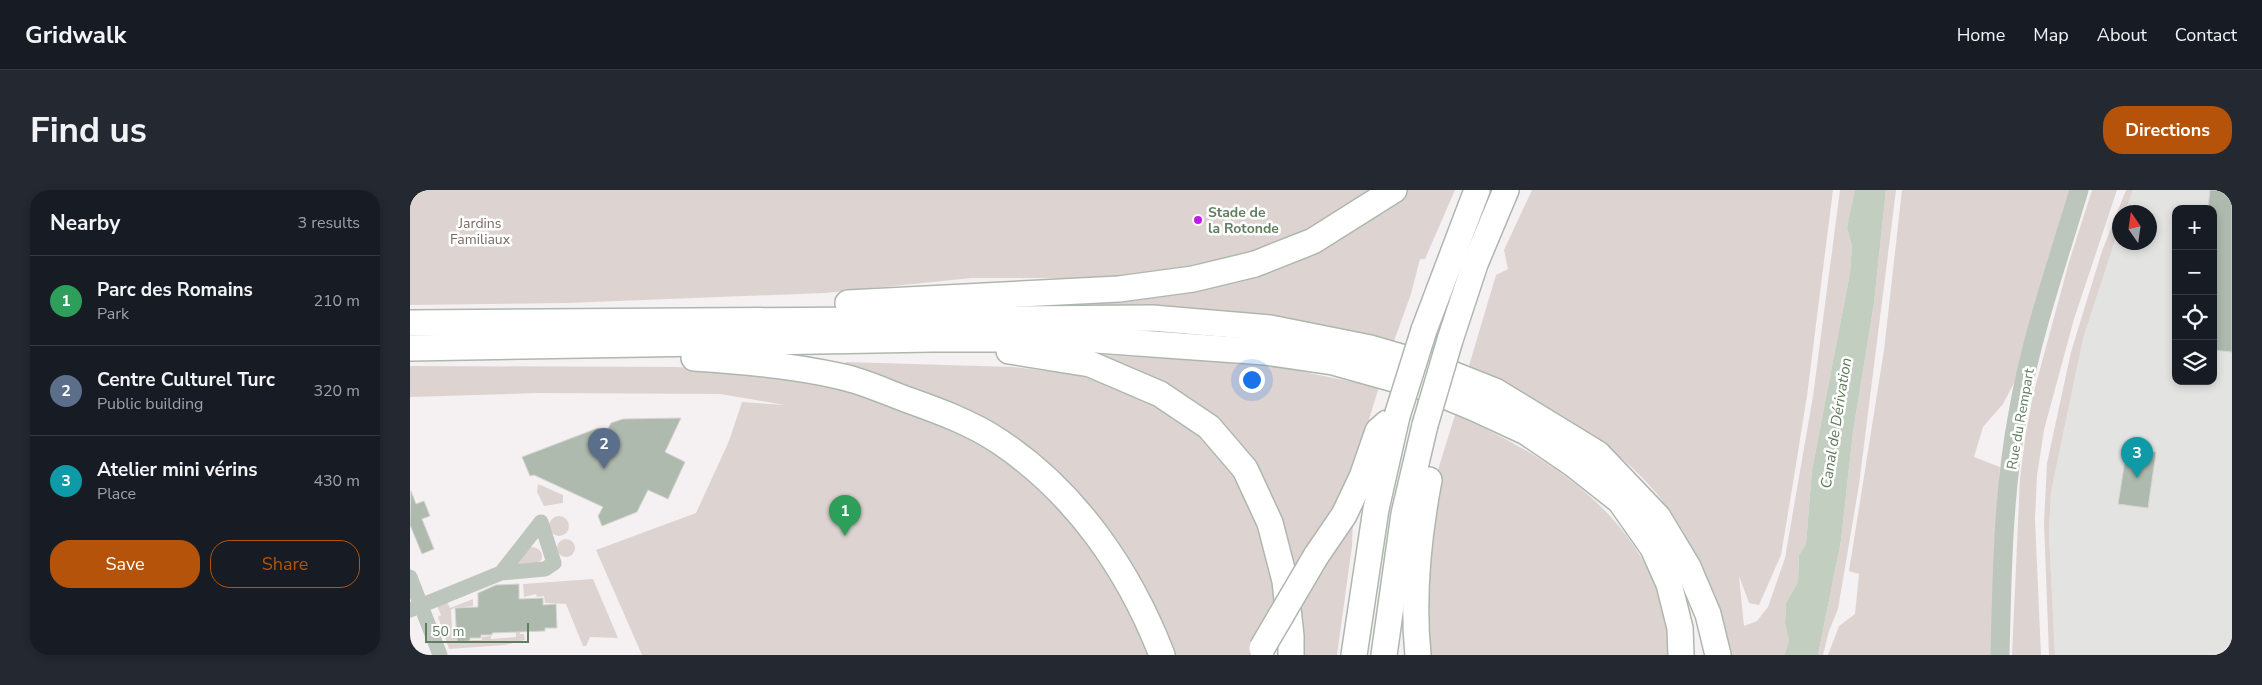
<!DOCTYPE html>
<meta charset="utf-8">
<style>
:root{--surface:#171b24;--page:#242831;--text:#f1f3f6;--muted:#9ea1a6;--line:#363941;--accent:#b45309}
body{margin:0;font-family:"Nunito Sans",sans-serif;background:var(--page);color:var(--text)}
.controls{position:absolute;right:15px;top:15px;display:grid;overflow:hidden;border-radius:10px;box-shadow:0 2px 8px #0003}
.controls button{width:45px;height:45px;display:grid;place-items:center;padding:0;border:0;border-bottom:1px solid var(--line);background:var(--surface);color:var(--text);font:25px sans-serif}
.compass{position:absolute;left:1702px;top:15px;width:45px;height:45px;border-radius:50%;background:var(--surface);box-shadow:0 2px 8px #0003;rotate:347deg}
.scale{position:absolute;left:15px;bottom:12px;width:104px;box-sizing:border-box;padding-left:5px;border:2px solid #5f7e5f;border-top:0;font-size:14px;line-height:18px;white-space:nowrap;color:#5f7e5f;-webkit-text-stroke:4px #fff;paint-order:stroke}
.you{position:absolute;left:841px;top:189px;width:18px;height:18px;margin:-12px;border:4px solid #fff;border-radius:50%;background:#1a73e8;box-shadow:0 0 0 8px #1a73e833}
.badge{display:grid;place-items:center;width:32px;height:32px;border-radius:50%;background:var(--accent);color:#fff;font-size:16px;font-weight:700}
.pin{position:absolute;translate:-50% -41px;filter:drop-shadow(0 1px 2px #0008)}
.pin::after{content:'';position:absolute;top:26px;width:18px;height:15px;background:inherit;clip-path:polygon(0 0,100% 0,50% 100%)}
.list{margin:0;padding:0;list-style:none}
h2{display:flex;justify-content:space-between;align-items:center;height:65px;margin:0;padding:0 20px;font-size:21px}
h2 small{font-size:16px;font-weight:400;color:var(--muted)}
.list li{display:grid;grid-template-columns:32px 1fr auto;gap:15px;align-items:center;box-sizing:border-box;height:90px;padding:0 20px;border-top:1px solid var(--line)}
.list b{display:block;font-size:19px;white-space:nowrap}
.list p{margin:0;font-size:16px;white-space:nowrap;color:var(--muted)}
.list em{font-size:16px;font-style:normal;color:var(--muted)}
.actions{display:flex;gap:10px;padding:15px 20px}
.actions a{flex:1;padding:11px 0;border:1px solid var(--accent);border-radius:20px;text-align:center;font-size:18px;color:var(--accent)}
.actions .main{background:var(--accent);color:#fff}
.icon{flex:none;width:28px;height:28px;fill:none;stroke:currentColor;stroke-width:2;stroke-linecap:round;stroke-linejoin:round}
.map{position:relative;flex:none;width:1822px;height:465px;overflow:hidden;border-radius:20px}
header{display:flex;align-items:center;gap:30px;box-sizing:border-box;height:70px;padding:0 25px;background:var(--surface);border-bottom:1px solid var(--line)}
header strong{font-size:24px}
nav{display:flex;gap:28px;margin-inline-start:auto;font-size:18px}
.intro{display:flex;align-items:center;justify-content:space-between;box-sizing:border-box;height:120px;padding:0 30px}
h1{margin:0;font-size:35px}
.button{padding:12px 22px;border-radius:20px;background:var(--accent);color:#fff;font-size:18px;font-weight:700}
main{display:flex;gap:30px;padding:0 30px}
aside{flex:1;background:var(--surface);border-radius:20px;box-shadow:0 2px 8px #0003}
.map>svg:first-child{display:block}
</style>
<header>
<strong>Gridwalk</strong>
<nav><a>Home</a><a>Map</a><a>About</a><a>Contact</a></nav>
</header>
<div class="intro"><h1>Find us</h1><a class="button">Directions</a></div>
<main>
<aside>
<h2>Nearby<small>3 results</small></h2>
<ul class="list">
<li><span class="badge" style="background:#2e9e5b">1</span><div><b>Parc des Romains</b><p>Park</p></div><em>210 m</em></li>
<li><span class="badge" style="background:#5c6f8a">2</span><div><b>Centre Culturel Turc</b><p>Public building</p></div><em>320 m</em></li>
<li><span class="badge" style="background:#0f9aa8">3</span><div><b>Atelier mini vérins</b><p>Place</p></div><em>430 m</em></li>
</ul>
<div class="actions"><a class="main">Save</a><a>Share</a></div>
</aside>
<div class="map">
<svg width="1822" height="465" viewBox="0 0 1822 465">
<rect width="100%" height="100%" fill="#f5f1f3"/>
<path fill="#e3e3e1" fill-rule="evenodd" d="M 1723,0 L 1822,0 L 1822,465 L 1645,465 L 1639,343 L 1641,302 L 1673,149 L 1709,38 L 1710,52 L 1740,52 L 1740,22 L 1715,22 ZM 1766,19 L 1803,19 L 1803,191 L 1766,191 Z"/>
<g fill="#ddd4d2">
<path d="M 0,0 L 971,0 L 893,50 L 770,83 L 698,88 L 562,88 L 415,103 L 157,113 L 0,115 Z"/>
<path d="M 997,0 L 1045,0 L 1015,69 L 1010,69 L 1001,104 L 984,151 L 883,130 L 809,120 L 608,115 L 744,103 L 991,6 Z"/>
<path d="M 1122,0 L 1423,0 L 1397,206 L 1383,293 L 1371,365 L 1349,415 L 1339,413 L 1329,386 L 1334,436 L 1347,431 L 1358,417 L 1375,368 L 1403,206 L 1430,0 L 1446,0 L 1437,38 L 1442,56 L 1440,83 L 1402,280 L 1396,354 L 1389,365 L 1388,392 L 1376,413 L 1375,433 L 1379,451 L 1374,465 L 1317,465 C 1307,432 1298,396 1284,364 C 1245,271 1146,216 1058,179 L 1086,85 L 1098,79 L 1094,60 Z"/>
<path d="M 1476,0 L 1486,0 L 1449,295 L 1428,419 L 1419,441 L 1413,465 L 1408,465 L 1431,351 L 1443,242 L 1464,113 Z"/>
<path d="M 1492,0 L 1662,0 L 1611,180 L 1593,214 L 1573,237 L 1564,267 L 1590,277 L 1581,465 L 1418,465 L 1429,436 L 1445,424 L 1449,384 L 1439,381 L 1474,160 Z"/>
<path d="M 1682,0 L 1707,0 L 1664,129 L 1634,240 L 1627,286 L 1625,329 L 1631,465 L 1602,465 L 1610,288 L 1616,242 L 1623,205 L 1659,72 Z"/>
<path d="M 1716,0 L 1723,0 L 1715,22 L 1710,22 L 1709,38 L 1673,149 L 1641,302 L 1639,343 L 1645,465 L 1639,465 L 1634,333 L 1637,273 L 1661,162 L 1692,61 Z"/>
<path d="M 674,164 L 854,174 L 969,197 L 945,275 L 928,313 L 886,383 L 867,317 L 839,270 Z"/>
<path d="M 436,172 L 603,177 L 664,184 L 725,202 L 771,227 L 821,277 L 851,334 L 868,412 L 841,465 L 759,465 L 649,290 L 434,179 Z"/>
<path d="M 0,176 L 266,177 L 337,181 L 408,193 L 476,209 L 587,261 L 636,300 L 704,383 L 744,465 L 232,465 L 186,360 L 286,323 L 319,251 L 332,212 L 375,215 L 310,204 L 128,203 L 0,207 Z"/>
<path d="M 1045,225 C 1148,269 1255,341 1260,465 L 1017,465 L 1015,403 L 1027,283 Z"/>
<path d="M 128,294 L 153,305 L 153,313 L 134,316 L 127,302 Z"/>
<circle cx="149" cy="336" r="10"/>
<path d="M 943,328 L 942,356 L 927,465 L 889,465 L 891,412 Z"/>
<circle cx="156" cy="358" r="9"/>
<path d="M 120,357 C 132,356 137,370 126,374 C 121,376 115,376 110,376 L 106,372 Z"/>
<path d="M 183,389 L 208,448 L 180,447 L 176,456 L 173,456 L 156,414 L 135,413 L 134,406 L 127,407 L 126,404 L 114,407 L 113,394 Z"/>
<path d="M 63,409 L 63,416 L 44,418 L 41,420 L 42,437 L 45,437 L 47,453 L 61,453 L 61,450 L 72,450 L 72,447 L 81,446 L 81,449 L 106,447 L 106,442 L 110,442 L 110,444 L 114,444 L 115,450 L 95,455 L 39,459 L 28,427 L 31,425 L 27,416 L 37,412 L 40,418 Z"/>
</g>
<path fill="#c2cebf" d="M 1445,0 L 1476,0 L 1464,113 L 1443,242 L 1431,351 L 1408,465 L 1374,465 L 1379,451 L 1375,433 L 1376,413 L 1388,392 L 1389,365 L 1396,354 L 1402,280 L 1440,83 L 1442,56 L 1437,38 Z"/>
<g fill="#aebaad" stroke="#d7d4d5">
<path d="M 1800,0 L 1822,0 L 1822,162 L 1803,160 L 1803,19 L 1798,19 Z"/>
<path d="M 271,228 L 255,262 L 275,272 L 258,309 L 238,300 L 227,322 L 192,336 L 188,326 L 193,317 L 124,285 L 120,286 L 112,267 L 188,238 L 196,242 L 201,233 L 213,229 Z"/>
<path d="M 1717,258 L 1746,262 L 1738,318 L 1708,314 Z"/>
<path d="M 1,301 L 6,314 L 14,311 L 20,326 L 12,329 L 24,359 L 12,364 L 0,335 Z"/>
<path d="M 109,394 L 109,409 L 133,408 L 133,415 L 146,414 L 147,438 L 135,438 L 135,441 L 82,443 L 82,445 L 71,445 L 71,448 L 60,448 L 60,451 L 47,452 L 45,418 L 68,417 L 68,403 L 86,395 Z"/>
</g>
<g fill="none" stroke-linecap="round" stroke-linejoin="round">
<g stroke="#aeb7ae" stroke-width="28">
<g id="trunk">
<path d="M 438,113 L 709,99 L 783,89 L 845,74 L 903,51 L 984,0"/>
<path d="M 0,133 L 742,128 L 860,138 L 960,158 L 1022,176 L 1085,201 L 1188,264 L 1248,327 L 1278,377 L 1298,424 L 1308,465"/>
<path d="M 1014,140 L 1067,0"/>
<path d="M 1040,150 L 1065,74 L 1096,0"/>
<path d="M 0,158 L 522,149 L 672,149 L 855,162 L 923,172 L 1016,198 L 1064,218 L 1116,242 L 1163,274 L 1210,311 L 1243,358 L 1259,394 L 1270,438 L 1271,465"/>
<path d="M 599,161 L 680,174 L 750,204 L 799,237 L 835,279 L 860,333 L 875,391 L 881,446 L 881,465"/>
<path d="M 284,168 C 332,171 386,176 433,187 C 455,192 476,202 498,210 C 529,221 562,233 590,252 C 666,303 719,380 752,465"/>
<path d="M 906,366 L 934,325 L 952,287 L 968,241 L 977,233"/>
<path d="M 944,465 L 966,319 L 987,226"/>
<path d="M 974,465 L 994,324 L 1015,235"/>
<path d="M 1008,465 C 1002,406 1008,348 1019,290"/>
</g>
</g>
<g stroke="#bdc6bd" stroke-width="15">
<path d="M 0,387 L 30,465"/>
<path d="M 0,420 L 91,383 L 135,379 L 144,373 L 131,332 L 91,383"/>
</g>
<path stroke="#bdc6bd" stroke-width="19" d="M 1590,465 C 1592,385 1593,302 1608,223 C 1621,147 1647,74 1669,0"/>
<use href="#trunk" stroke="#fff" stroke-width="25"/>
<g stroke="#aeb7ae" stroke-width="28" stroke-linecap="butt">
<g id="trunk-bridge">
<path d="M 987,226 L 1014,140"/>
<path d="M 1015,235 L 1040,150"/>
<path d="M 852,458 L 906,366"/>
</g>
</g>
<use href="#trunk-bridge" stroke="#fff" stroke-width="25"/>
</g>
<circle fill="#bf1cea" stroke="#fff" stroke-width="2" cx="788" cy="30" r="5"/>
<g text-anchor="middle" stroke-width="5" stroke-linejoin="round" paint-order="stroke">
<g font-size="14" font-weight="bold" fill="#5f7e5f" stroke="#fff" text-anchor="start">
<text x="798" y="27">Stade de<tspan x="798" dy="16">la Rotonde</tspan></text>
</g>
<g font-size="14" fill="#7b6b62" stroke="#fff">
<text x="70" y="38">Jardins<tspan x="70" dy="16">Familiaux</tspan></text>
</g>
<g font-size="14" fill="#5f7e5f" stroke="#fff">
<text transform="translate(1610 229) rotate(-80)" y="5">Rue du Rempart</text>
</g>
<g font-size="15" font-style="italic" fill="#5f7a5a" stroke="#fff">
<text transform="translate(1426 233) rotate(-81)" y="5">Canal de Dérivation</text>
</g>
</g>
</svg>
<div class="controls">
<button>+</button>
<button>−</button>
<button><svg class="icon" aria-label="locate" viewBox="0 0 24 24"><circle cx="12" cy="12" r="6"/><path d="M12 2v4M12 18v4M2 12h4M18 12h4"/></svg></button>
<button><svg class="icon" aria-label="layers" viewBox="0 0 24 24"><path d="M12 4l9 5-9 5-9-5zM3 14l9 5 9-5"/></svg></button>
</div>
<svg class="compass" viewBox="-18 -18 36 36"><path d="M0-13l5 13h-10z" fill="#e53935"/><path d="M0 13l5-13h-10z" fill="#9ea1a6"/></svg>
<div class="scale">50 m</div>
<div class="you"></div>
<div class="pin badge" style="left:435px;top:346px;background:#2e9e5b">1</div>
<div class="pin badge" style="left:194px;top:279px;background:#5c6f8a">2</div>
<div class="pin badge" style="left:1727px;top:288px;background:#0f9aa8">3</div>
</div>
</main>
